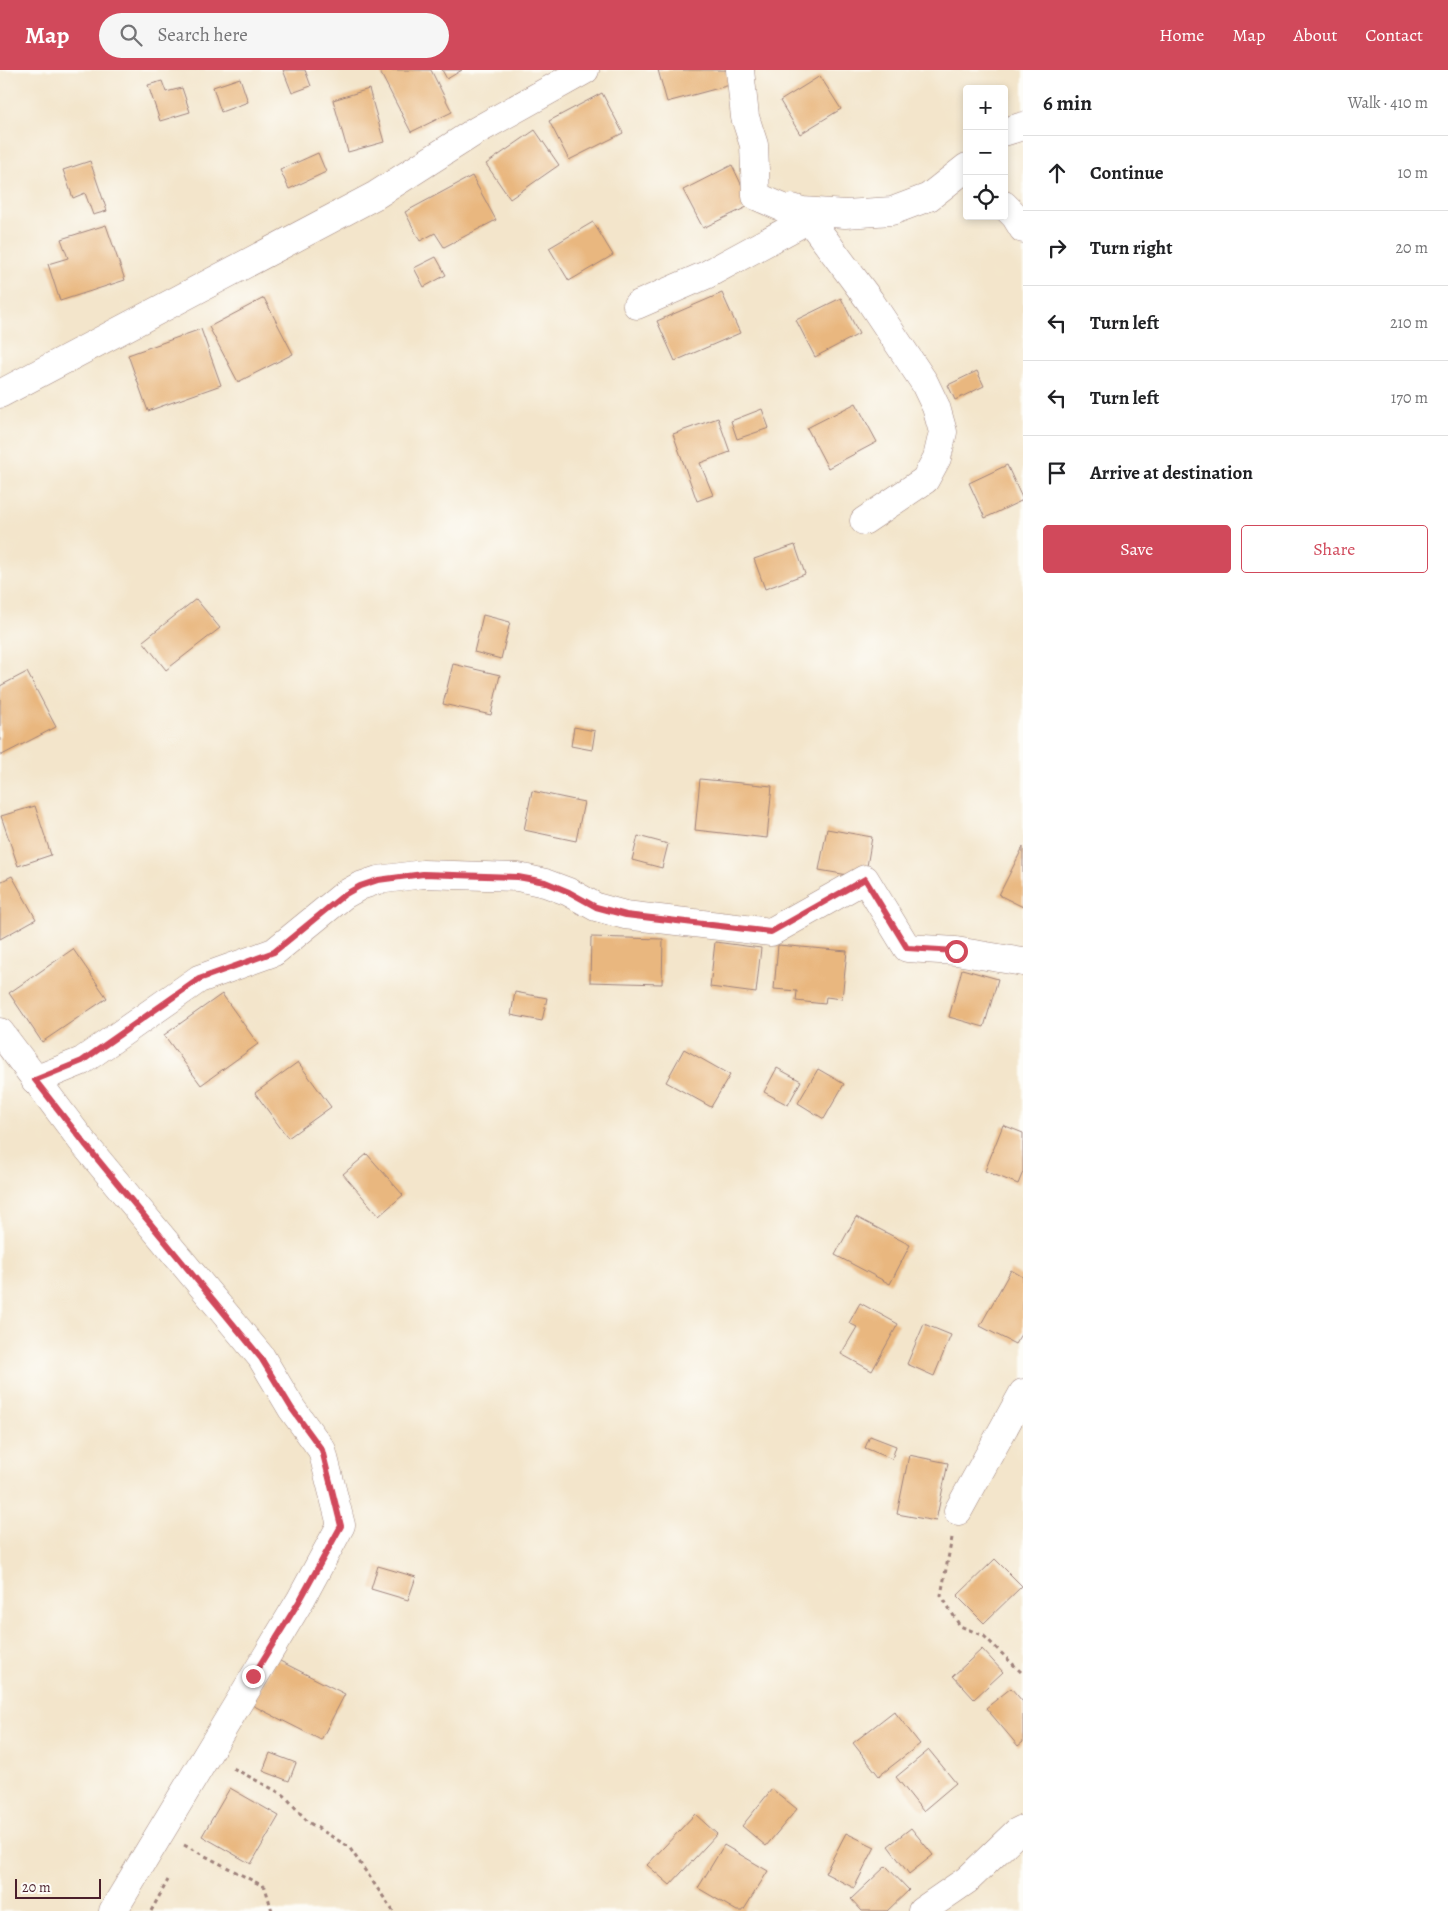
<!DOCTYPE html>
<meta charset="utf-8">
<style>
:root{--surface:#fff;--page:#f6f6f6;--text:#202124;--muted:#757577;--line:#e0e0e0;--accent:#d1495b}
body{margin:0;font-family:Alegreya,serif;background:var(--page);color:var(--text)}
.controls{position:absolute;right:15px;top:15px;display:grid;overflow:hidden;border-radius:5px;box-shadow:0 2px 8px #0003}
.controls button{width:45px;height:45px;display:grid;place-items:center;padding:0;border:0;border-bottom:1px solid var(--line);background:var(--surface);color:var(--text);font:25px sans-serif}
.scale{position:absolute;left:15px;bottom:12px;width:86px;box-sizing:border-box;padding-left:5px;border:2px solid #4a1f2b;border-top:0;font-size:14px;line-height:18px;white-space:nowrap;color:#4a1f2b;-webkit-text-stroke:4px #fdfcf7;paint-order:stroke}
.stop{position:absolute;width:15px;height:15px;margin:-11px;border:4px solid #d1495b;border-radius:50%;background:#fff}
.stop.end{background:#d1495b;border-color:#fff;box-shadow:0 1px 5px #0008}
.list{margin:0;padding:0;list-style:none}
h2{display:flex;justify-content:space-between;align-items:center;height:65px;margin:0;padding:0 20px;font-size:21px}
h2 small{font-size:16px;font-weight:400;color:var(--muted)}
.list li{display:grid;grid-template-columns:32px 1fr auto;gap:15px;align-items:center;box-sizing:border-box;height:75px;padding:0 20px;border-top:1px solid var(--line)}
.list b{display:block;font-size:19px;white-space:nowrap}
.list em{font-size:16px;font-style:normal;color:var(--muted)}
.actions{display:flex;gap:10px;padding:15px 20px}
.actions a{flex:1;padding:11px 0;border:1px solid var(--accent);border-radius:5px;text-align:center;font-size:18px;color:var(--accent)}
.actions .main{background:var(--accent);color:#fff}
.icon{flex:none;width:28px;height:28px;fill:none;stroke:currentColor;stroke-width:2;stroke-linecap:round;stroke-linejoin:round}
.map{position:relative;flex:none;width:1023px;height:1841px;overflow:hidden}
header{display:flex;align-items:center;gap:30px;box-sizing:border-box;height:70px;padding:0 25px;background:var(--accent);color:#fff}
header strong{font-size:24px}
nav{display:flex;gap:28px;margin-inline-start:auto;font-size:18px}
.search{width:350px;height:45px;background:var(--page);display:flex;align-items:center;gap:12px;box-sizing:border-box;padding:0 18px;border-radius:28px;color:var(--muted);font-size:19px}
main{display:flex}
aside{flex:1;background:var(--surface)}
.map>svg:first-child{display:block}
</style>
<header>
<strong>Map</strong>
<div class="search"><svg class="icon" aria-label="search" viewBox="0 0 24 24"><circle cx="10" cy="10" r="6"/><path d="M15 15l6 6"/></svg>Search here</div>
<nav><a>Home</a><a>Map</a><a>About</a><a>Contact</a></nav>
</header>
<main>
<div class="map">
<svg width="1023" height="1841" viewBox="0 0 1023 1841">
<rect width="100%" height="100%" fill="#fdfcf7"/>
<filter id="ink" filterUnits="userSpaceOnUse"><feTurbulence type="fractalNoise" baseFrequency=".02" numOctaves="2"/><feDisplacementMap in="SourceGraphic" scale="10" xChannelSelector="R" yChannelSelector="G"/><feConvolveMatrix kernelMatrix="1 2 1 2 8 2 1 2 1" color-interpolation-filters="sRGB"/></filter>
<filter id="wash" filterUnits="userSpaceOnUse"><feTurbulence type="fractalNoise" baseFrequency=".0096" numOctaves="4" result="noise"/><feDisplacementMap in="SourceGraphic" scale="20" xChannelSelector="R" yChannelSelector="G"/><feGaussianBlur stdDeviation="1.12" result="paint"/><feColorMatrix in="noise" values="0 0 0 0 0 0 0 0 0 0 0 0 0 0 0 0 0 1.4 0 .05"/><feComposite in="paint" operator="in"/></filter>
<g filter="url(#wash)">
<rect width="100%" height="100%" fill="#f3e5cb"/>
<g id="blocks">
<g fill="#e9b77f">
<path d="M 283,0 L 305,0 L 311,16 L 292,23 Z"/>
<path d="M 379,0 L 431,0 L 452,42 L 411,62 Z"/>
<path d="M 442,0 L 462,0 L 447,9 Z"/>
<path d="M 658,0 L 726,0 L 730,15 L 667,32 Z"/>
<path d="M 820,6 L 841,39 L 800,64 L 780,31 Z"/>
<path d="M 240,8 L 248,32 L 221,42 L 213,17 Z"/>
<path d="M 162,11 L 166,22 L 182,18 L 190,42 L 160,51 L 148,15 Z"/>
<path d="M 369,19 L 384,72 L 348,82 L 333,30 Z"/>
<path d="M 602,23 L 623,63 L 569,90 L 549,51 Z"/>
<path d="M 535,60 L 559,95 L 510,129 L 486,94 Z"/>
<path d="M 318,83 L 326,102 L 289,119 L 280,100 Z"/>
<path d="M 90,91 L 107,141 L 93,145 L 85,123 L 73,128 L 63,100 Z"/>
<path d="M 732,95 L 751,135 L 703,158 L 683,120 Z"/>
<path d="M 472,106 L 496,150 L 444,177 L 435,163 L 420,171 L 405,142 Z"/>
<path d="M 593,152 L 613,185 L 569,211 L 549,178 Z"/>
<path d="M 106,155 L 125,210 L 60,231 L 48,194 L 68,188 L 61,169 Z"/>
<path d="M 436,187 L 446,205 L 424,217 L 414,198 Z"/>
<path d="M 722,223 L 740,263 L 675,291 L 657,251 Z"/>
<path d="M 264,228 L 293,284 L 238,312 L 209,257 Z"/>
<path d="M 841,228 L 859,264 L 815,287 L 796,250 Z"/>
<path d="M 201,259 L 221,315 L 148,341 L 128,285 Z"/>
<path d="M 977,301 L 984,316 L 955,330 L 948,315 Z"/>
<path d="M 856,333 L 877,372 L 828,398 L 807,358 Z"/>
<path d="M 762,339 L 769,358 L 737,369 L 731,351 Z"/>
<path d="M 718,348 L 730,382 L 700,393 L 713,425 L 697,431 L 673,364 Z"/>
<path d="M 1007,395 L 1023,430 L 985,448 L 969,413 Z"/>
<path d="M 795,475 L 805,504 L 765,519 L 754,489 Z"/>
<path d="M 196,529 L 220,558 L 166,600 L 143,571 Z"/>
<path d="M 483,545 L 510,552 L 501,589 L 474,582 Z"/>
<path d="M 453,594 L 500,605 L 491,645 L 443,634 Z"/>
<path d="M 27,602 L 56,657 L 0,686 L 0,616 Z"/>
<path d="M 574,657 L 595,661 L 592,680 L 571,676 Z"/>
<path d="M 700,709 L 772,716 L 767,768 L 695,760 Z"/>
<path d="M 532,721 L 584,732 L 576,771 L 524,760 Z"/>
<path d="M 35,736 L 51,785 L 18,796 L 1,746 Z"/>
<path d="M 827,759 L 872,767 L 865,808 L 819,800 Z"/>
<path d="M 638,766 L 668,774 L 662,798 L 632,790 Z"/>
<path d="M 1023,777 L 1023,837 L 999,825 Z"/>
<path d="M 12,806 L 36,849 L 0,869 L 0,812 Z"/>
<path d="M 591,867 L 663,869 L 662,914 L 590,912 Z"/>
<path d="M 715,872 L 761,878 L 756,923 L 710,917 Z"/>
<path d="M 778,875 L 847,881 L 842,929 L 826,927 L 825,934 L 796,931 L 797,921 L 774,919 Z"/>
<path d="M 73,879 L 107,928 L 42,972 L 9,923 Z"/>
<path d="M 962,899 L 998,909 L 984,957 L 949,947 Z"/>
<path d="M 515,922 L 547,928 L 542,951 L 511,945 Z"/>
<path d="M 222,924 L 258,974 L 201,1015 L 164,965 Z"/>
<path d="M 684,979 L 730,1005 L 711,1037 L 666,1012 Z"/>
<path d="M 298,992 L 331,1037 L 288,1068 L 255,1023 Z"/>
<path d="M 777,998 L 801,1011 L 788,1035 L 764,1022 Z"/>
<path d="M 818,999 L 844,1014 L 824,1049 L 798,1033 Z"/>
<path d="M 1003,1055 L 1023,1063 L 1023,1102 L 1018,1114 L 985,1101 Z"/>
<path d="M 367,1084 L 403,1125 L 379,1146 L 343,1104 Z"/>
<path d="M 856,1147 L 910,1175 L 890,1214 L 835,1185 Z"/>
<path d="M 1011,1200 L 1023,1207 L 1023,1261 L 1015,1274 L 980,1256 Z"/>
<path d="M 860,1233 L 898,1254 L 872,1301 L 841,1284 L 857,1257 L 849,1253 Z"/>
<path d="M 924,1254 L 951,1265 L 934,1306 L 907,1294 Z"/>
<path d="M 870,1366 L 896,1376 L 892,1389 L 865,1378 Z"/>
<path d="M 909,1385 L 948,1393 L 936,1451 L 897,1444 Z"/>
<path d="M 995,1489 L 1022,1516 L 984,1553 L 957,1526 Z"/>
<path d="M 378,1496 L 416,1507 L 408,1530 L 371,1519 Z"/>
<path d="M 982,1579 L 1003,1602 L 974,1629 L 953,1606 Z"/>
<path d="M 276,1589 L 345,1624 L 321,1670 L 252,1635 Z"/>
<path d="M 1011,1618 L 1023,1632 L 1023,1672 L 1018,1676 L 986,1638 Z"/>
<path d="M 894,1641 L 920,1674 L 879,1706 L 853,1673 Z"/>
<path d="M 929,1680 L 956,1713 L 923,1741 L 896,1707 Z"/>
<path d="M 270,1683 L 296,1693 L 289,1711 L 263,1701 Z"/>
<path d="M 230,1718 L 279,1746 L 251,1794 L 202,1766 Z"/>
<path d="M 772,1719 L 797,1739 L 766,1776 L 742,1756 Z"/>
<path d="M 695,1744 L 717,1764 L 670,1815 L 647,1795 Z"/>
<path d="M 911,1758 L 933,1785 L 909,1804 L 888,1776 Z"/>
<path d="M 846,1763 L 875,1777 L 854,1818 L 825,1803 Z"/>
<path d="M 724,1775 L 768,1801 L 743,1841 L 737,1841 L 698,1818 Z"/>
<path d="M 886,1796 L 909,1820 L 887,1841 L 862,1841 L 851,1829 Z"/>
</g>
</g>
</g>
<g filter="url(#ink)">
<use href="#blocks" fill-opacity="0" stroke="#9e827b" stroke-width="1"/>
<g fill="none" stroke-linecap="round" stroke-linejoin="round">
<g stroke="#9e827b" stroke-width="29">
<g id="street">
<path d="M 740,0 L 745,47 L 754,75 L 756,126 L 809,149 L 870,231 L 924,312 L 936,337 L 943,362 L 937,388 L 925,410 L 864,451"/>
<path d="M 1004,62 L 1023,56"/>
<path d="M 1004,135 L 1015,146 L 1023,159"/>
<path d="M 792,138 L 802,141 L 845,144 L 892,141 L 929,127 L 967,97"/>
<path d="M 637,235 L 706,205 L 809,149"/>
<path d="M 0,324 L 376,125 L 476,61 L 585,0"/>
<path d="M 0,962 L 85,1075 L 261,1287 L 292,1339 L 322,1380 L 341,1455 L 301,1529 L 113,1841"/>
<path d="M 35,1010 L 82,991 L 199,909 L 274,882 L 344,825 L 360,816 L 378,810 L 423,804 L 518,807 L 545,813 L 569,822 L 596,837 L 625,845 L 771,862 L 865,809 L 907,878 L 956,881 L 1023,892"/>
<path d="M 958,1441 L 1023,1323"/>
<path d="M 922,1841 L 967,1810 L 1017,1762 L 1023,1759"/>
</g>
</g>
<g stroke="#9e827b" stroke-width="3" stroke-dasharray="4 4" stroke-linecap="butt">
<path d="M 952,1468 L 941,1525 L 960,1556 L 984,1566 L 1023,1604"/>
<path d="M 233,1698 L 284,1725 L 308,1752 L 349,1777 L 393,1841"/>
<path d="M 184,1775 L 265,1817 L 272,1841"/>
<path d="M 151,1841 L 168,1810"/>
</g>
<use href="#street" stroke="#fff" stroke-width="28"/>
</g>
</g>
<g fill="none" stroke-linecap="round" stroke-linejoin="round" filter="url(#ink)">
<path stroke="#d1495b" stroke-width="6" d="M 253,1606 L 300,1530 L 341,1456 L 322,1380 L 292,1339 L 261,1288 L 85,1074 L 35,1010 L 82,991 L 199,909 L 274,882 L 344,825 L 360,816 L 378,810 L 423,804 L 518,807 L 545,812 L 569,822 L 596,837 L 626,845 L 771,862 L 865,809 L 907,878 L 956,881"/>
</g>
</svg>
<div class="controls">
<button>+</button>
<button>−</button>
<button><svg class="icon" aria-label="locate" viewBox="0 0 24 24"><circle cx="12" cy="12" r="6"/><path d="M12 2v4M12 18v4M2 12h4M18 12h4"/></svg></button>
</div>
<div class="scale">20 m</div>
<div class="stop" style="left:956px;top:881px"></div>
<div class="stop end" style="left:253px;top:1606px"></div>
</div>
<aside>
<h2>6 min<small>Walk · 410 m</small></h2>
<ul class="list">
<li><svg class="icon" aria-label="ahead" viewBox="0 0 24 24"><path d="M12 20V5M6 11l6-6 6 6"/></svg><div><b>Continue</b></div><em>10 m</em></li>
<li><svg class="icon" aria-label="right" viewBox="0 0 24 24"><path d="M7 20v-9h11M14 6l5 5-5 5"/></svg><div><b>Turn right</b></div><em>20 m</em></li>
<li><svg class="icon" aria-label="left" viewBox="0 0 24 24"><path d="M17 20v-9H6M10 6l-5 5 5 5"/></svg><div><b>Turn left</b></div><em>210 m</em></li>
<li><svg class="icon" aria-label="left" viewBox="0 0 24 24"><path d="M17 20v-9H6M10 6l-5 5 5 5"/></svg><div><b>Turn left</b></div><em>170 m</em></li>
<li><svg class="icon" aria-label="arrive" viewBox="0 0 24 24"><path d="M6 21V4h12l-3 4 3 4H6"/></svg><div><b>Arrive at destination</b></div></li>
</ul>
<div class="actions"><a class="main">Save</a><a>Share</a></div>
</aside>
</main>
